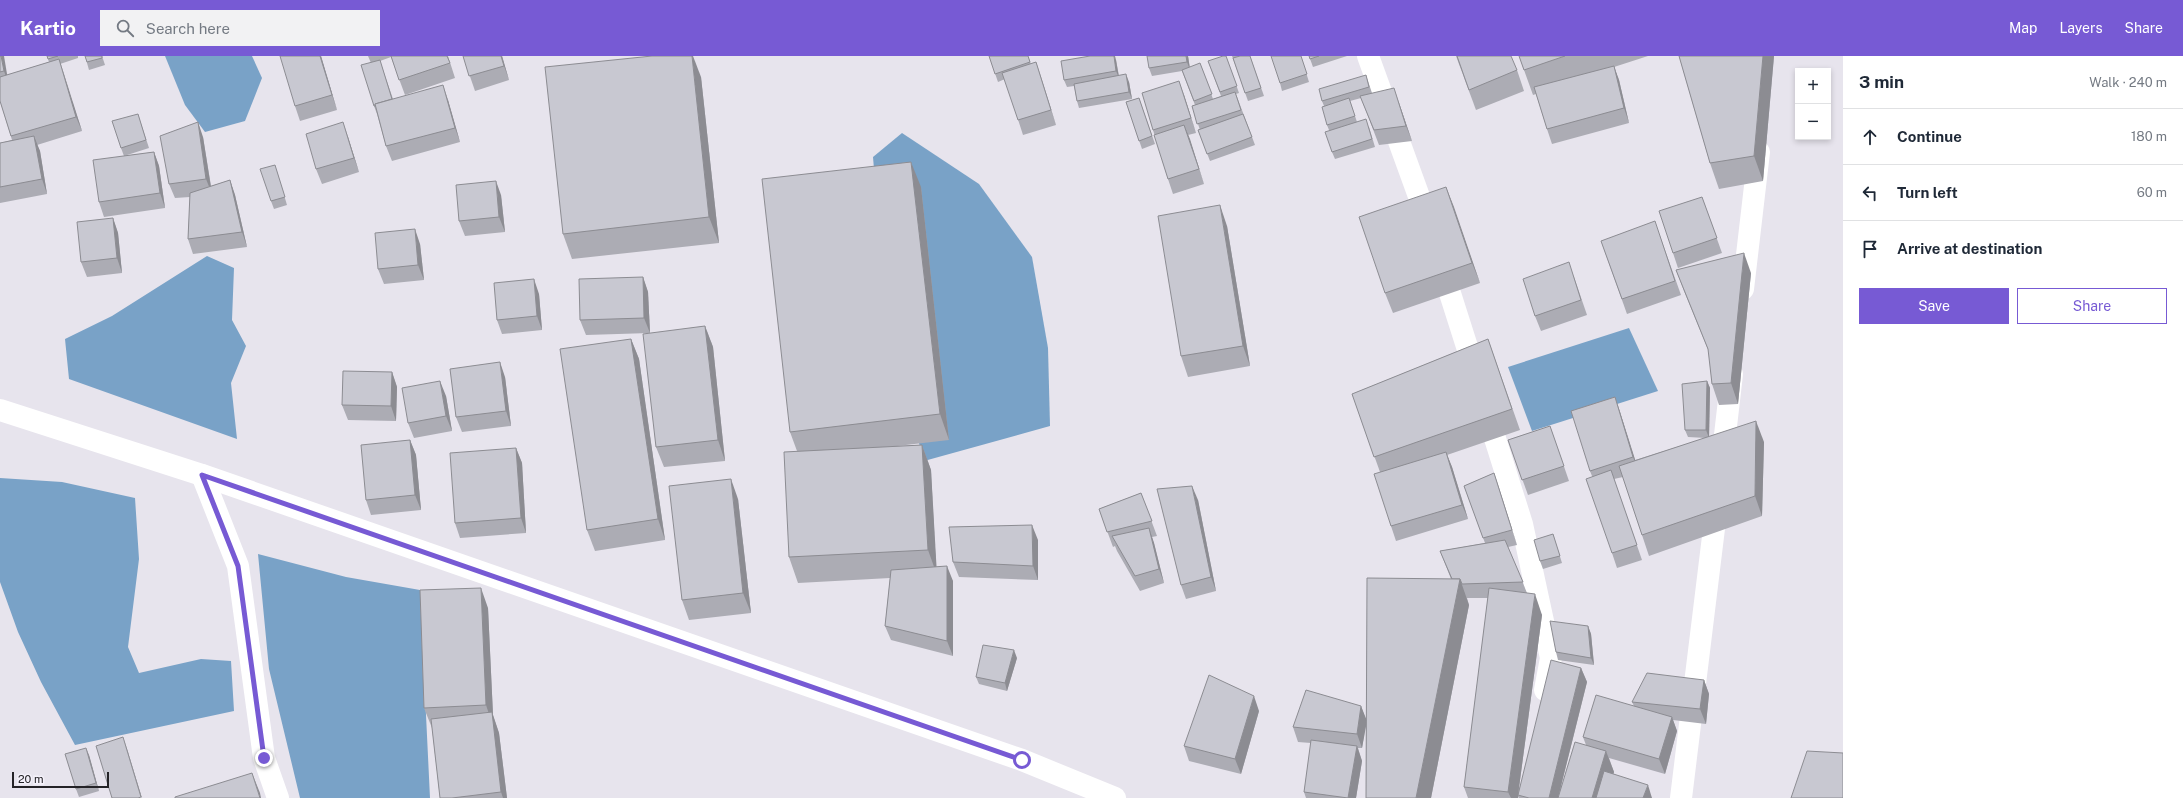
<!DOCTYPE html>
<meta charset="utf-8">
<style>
:root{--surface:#fff;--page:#f2f2f3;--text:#1f2937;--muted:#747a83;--line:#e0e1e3;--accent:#775ad4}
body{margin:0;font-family:"Public Sans",sans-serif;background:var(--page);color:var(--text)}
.controls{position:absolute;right:12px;top:12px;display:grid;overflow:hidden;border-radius:0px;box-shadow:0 2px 6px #0003}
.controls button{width:36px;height:36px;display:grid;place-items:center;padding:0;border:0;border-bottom:1px solid var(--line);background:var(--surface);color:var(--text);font:20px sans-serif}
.scale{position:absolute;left:12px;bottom:10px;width:97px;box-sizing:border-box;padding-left:4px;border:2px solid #242327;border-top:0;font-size:11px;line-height:14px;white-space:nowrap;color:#242327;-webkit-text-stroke:3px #f4f1fa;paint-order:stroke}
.stop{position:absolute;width:12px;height:12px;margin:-9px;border:3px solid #775ad4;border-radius:50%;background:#fff}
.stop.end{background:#775ad4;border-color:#fff;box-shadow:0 1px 4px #0008}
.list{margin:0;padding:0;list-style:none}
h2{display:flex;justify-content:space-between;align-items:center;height:52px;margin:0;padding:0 16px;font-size:17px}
h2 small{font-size:13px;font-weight:400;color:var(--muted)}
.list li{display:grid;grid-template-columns:26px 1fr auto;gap:12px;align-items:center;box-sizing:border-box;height:56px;padding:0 16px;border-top:1px solid var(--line)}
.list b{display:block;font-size:15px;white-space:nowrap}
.list em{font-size:13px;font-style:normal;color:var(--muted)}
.actions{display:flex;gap:8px;padding:12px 16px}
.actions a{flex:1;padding:9px 0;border:1px solid var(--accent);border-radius:0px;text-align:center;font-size:14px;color:var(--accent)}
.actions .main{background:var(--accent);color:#fff}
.icon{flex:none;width:22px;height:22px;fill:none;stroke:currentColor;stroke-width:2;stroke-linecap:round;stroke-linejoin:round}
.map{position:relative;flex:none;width:1843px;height:742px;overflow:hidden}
header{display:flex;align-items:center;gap:24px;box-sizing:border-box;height:56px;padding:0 20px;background:var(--accent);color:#fff}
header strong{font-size:19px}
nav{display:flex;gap:22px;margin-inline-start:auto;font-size:14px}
.search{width:280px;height:36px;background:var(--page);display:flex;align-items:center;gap:10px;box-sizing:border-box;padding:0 14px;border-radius:0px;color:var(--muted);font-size:15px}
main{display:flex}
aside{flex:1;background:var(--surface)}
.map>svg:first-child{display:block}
</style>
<header>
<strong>Kartio</strong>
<div class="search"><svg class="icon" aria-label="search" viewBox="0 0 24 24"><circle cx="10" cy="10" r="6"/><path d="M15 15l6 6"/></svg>Search here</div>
<nav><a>Map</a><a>Layers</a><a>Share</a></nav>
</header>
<main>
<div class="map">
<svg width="1843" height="742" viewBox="0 0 1843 742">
<rect width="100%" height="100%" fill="#e7e4ed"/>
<g fill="#79a2c7">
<path d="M 165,0 L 252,0 L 262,22 L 245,65 L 205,76 L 185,49 Z"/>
<path d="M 902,77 L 979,128 L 1032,201 L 1048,292 L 1050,370 L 924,405 L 907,344 L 880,185 L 873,101 Z"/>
<path d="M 207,200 L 234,212 L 232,264 L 246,290 L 231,327 L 237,383 L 69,323 L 65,283 L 112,260 Z"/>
<path d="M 1629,272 L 1658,335 L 1532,375 L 1508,311 Z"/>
<path d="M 0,422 L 62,426 L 135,442 L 139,503 L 128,591 L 139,617 L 201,603 L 231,605 L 234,655 L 75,689 L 41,626 L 18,576 L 0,526 Z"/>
<path d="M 258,498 L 346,521 L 420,534 L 430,742 L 300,742 L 269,613 Z"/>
</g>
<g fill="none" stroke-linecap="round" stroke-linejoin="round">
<g stroke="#fff" stroke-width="22">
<path d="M 1368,0 L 1429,168"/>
<path d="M 1441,209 L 1476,319"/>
<path d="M 1743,233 L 1759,96"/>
<path d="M 0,354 L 202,419 L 1022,704 L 1115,742"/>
<path d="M 1486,354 L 1522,468 L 1551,602 L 1545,634"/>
<path d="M 1722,405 L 1732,318"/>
<path d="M 202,419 L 238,510 L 264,702 L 278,742"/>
<path d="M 1681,742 L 1717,448"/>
</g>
</g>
<g fill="#acacb4">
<path d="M 0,0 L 7,19 L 49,6 L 47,0 L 78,0 L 78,2 L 60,8 L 82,75 L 37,89 L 40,95 L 47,138 L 0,147 L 0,87 L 12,84 L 0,45 Z"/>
<path d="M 85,0 L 102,0 L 105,9 L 89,14 Z"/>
<path d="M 321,0 L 337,54 L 300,65 L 295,50 Z"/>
<path d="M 368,0 L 448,0 L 455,22 L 405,39 L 391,1 L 380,5 L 393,43 L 448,44 L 460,86 L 392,105 L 386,90 L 377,58 L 374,50 L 371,7 Z"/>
<path d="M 463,0 L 502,0 L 509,24 L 475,35 Z"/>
<path d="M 989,0 L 1028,0 L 1031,8 L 1036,6 L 1056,69 L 1023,79 L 1005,23 L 998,26 Z"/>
<path d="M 1188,0 L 1190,12 L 1200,7 L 1213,43 L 1221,40 L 1208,5 L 1226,0 L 1239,37 L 1236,38 L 1255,89 L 1210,105 L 1198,74 L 1200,74 L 1192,50 L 1195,49 L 1182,15 L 1152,20 L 1149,12 Z"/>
<path d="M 1232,0 L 1250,0 L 1264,40 L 1248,45 Z"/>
<path d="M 1301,0 L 1309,26 L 1282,35 L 1280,27 Z"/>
<path d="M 1309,0 L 1347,0 L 1313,11 Z"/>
<path d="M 1456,0 L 1517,14 L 1524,35 L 1476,54 Z"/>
<path d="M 1519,0 L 1648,0 L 1614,11 L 1619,24 L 1629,67 L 1552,88 L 1547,73 L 1536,38 L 1533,39 Z"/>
<path d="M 1679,0 L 1774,0 L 1763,125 L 1719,133 L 1710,107 Z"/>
<path d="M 1116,4 L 1119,20 L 1129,26 L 1132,43 L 1079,52 L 1077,45 L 1074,30 L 1067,31 L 1064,24 Z"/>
<path d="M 1366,19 L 1372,37 L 1399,47 L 1412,85 L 1379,89 L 1361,42 L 1350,45 L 1357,66 L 1369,71 L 1375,91 L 1335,103 L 1332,96 L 1329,74 L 1327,69 L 1324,50 L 1322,45 Z"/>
<path d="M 701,21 L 719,187 L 572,203 L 563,178 Z"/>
<path d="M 1184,39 L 1196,77 L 1188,79 L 1204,128 L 1173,138 L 1168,123 L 1153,74 Z"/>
<path d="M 1139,42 L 1155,88 L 1142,93 L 1126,46 Z"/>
<path d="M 138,58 L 149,92 L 124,100 L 154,96 L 159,110 L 165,152 L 104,161 L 99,146 L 124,100 L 121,92 Z"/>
<path d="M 203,81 L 211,130 L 230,124 L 235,139 L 247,191 L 193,198 L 188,183 L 190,141 L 175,142 L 169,128 Z"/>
<path d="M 348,81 L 359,116 L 322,128 L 316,113 Z"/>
<path d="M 275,109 L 287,149 L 274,153 L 271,145 Z"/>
<path d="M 921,131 L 949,384 L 897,390 L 922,389 L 931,414 L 936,511 L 953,525 L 953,600 L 891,584 L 885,570 L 890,522 L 798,527 L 789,501 L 797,395 L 790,376 Z"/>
<path d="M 1446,131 L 1480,227 L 1393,257 L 1385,237 Z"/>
<path d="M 501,139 L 505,176 L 465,180 L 459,165 Z"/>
<path d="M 1702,141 L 1722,197 L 1678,212 L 1673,197 Z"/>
<path d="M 113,162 L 118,177 L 122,217 L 87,221 L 81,206 Z"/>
<path d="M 1227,170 L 1250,310 L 1188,321 L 1181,300 Z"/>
<path d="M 1660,180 L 1681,239 L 1627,258 L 1601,185 Z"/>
<path d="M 420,188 L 424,224 L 384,228 L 378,213 Z"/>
<path d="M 1676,214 L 1751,217 L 1738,348 L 1719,349 L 1712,328 L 1709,296 L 1684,235 Z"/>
<path d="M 643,221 L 648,236 L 650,277 L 586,279 L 580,264 Z"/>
<path d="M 1574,221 L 1587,259 L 1541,275 L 1535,260 Z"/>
<path d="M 539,238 L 542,274 L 502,278 L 497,264 Z"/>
<path d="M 705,270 L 713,291 L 725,405 L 664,411 L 656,391 Z"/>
<path d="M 631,283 L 639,303 L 665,484 L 595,495 L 587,474 Z"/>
<path d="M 1488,283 L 1520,374 L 1447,399 L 1452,411 L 1468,463 L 1396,485 L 1391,470 L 1380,416 L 1352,338 Z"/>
<path d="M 392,316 L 397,331 L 396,365 L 348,364 L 342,349 Z"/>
<path d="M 505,321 L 511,370 L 462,376 L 456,361 Z"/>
<path d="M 1707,325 L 1710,332 L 1709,381 L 1764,386 L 1762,460 L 1649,500 L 1642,479 L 1623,421 L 1614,423 L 1642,504 L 1617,512 L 1612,497 L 1592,420 L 1590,415 L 1615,341 L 1620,356 L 1635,404 L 1706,382 L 1688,381 L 1685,374 Z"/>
<path d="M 446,340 L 452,375 L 414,382 L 408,367 Z"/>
<path d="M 1550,370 L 1569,425 L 1528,439 L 1508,384 Z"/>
<path d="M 410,384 L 416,399 L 421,454 L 371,459 L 366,444 Z"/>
<path d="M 516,392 L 522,407 L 526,477 L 460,482 L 455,467 Z"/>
<path d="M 1494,417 L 1517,489 L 1508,491 L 1527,537 L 1542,559 L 1519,732 L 1581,612 L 1587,626 L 1561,730 L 1586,689 L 1583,681 L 1634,650 L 1632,646 L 1704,624 L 1709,638 L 1706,668 L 1673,664 L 1677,675 L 1665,718 L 1609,702 L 1614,716 L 1613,718 L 1652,742 L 1519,742 L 1518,741 L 1518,742 L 1468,742 L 1464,731 L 1488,542 L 1467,542 L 1469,549 L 1431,742 L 1366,742 L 1366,667 L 1362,692 L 1358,692 L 1362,705 L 1356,742 L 1306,742 L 1304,736 L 1311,687 L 1298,686 L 1293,671 L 1361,650 L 1366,664 L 1451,523 L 1440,495 L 1485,487 L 1464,430 Z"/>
<path d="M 1141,437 L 1157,480 L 1152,481 L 1154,487 L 1164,527 L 1140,535 L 1117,495 L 1115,490 L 1113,491 L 1099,453 Z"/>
<path d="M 738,443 L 751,557 L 689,564 L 682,544 Z"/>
<path d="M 1198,444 L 1216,535 L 1186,543 L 1181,529 Z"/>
<path d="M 1553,478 L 1562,507 L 1543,513 L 1540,505 Z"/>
<path d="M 1038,484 L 1038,524 L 959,521 L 953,506 Z"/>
<path d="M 488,552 L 493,659 L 499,677 L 507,742 L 440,742 L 432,672 L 424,652 Z"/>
<path d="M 1588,570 L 1591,578 L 1594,609 L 1558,604 L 1556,596 Z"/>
<path d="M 1017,602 L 1007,635 L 979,628 L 976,621 Z"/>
<path d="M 1259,655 L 1241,718 L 1189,705 L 1184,690 Z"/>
<path d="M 89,699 L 99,735 L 79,741 L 76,733 Z"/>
</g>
<g fill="#8c8c92">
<path d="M 1,0 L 4,0 L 9,30 L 4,15 Z"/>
<path d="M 320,0 L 321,0 L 337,54 L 332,39 Z"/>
<path d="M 501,0 L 502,0 L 509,24 L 504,10 Z"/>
<path d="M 692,0 L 693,0 L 701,21 L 719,187 L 709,161 Z"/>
<path d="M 1114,0 L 1115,0 L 1116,4 L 1119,22 L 1116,15 Z"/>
<path d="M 1186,0 L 1188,0 L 1190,14 L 1187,6 Z"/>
<path d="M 1763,0 L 1774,0 L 1763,125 L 1754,100 Z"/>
<path d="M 59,3 L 64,18 L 82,75 L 76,61 Z"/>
<path d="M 1036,6 L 1041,21 L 1056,69 L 1051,54 Z"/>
<path d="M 1614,10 L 1619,24 L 1629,67 L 1624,52 Z"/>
<path d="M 1126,18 L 1129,26 L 1132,43 L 1129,36 Z"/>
<path d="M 1179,25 L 1184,39 L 1196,77 L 1191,62 Z"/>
<path d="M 443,29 L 448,44 L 460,86 L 455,72 Z"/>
<path d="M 1394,32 L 1399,47 L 1412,85 L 1406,70 Z"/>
<path d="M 198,66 L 203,81 L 212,138 L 206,123 Z"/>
<path d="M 343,66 L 348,81 L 359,116 L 354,102 Z"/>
<path d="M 1184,69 L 1190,83 L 1204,128 L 1199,113 Z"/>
<path d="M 34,80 L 40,95 L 47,138 L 42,123 Z"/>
<path d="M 154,96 L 159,110 L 165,152 L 160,137 Z"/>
<path d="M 911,106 L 921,131 L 949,384 L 940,358 Z"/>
<path d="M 230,124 L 235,139 L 247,191 L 242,176 Z"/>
<path d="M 496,125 L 501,139 L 505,176 L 499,161 Z"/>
<path d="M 1446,131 L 1454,151 L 1480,227 L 1472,207 Z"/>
<path d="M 1220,149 L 1227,170 L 1250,310 L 1243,290 Z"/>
<path d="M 113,162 L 118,177 L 122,217 L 117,202 Z"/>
<path d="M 415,173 L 420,188 L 424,224 L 418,209 Z"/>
<path d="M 1744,197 L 1751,217 L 1738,348 L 1731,327 Z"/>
<path d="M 643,221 L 648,236 L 650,277 L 644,262 Z"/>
<path d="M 534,223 L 539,238 L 542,274 L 537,260 Z"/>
<path d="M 705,270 L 713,291 L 725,405 L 718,384 Z"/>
<path d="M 631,283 L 639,303 L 665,484 L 658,463 Z"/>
<path d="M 500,306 L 505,321 L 511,370 L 506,355 Z"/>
<path d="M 392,316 L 397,331 L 396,365 L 391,350 Z"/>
<path d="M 440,325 L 446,340 L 452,375 L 446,360 Z"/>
<path d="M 1707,325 L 1710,332 L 1709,382 L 1706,374 Z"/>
<path d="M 1615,341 L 1620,356 L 1639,416 L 1633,401 Z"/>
<path d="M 1756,365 L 1764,386 L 1762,460 L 1755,440 Z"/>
<path d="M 410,384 L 416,399 L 421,454 L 415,439 Z"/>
<path d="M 922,389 L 931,414 L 937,519 L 928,494 Z"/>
<path d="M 516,392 L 522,407 L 526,477 L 521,462 Z"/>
<path d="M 1446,396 L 1452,411 L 1468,463 L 1462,449 Z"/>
<path d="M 1494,417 L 1499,432 L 1517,489 L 1512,474 Z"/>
<path d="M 731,423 L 738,443 L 751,557 L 743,537 Z"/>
<path d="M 1192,430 L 1198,444 L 1216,535 L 1211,521 Z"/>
<path d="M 1032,469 L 1038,484 L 1038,524 L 1033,510 Z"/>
<path d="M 1149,472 L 1154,487 L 1164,527 L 1159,513 Z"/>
<path d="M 947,510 L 953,525 L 953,600 L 947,585 Z"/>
<path d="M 1460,523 L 1469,549 L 1431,742 L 1416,742 Z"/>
<path d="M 481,532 L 488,552 L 493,659 L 499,677 L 507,742 L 503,742 L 501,736 L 493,670 L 486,649 Z"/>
<path d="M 1535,538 L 1542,559 L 1518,739 L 1518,742 L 1511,742 L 1508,736 Z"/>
<path d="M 1588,570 L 1591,578 L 1594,609 L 1591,602 Z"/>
<path d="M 1014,594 L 1017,602 L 1007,635 L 1005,627 Z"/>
<path d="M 1581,612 L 1587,626 L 1558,742 L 1549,742 Z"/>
<path d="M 1704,624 L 1709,638 L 1706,668 L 1700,653 Z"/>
<path d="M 1254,640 L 1259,655 L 1241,718 L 1235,703 Z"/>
<path d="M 1361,650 L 1367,665 L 1362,692 L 1357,678 Z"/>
<path d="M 1672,661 L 1677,675 L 1665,718 L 1659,703 Z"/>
<path d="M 123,681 L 128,696 L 142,742 L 141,741 Z"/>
<path d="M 1357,690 L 1362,705 L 1356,742 L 1348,742 Z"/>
<path d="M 86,692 L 89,699 L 99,735 L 96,727 Z"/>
<path d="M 1606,695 L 1614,716 L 1606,742 L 1592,742 Z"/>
<path d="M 252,717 L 260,737 L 261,742 L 260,742 Z"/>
<path d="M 1648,729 L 1652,742 L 1643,742 Z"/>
</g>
<g fill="#c8c8d1" stroke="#8c8c92">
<path d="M 0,0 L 1,0 L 4,15 L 0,16 Z"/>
<path d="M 47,0 L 58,0 L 48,3 Z"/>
<path d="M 85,0 L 102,0 L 102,2 L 87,6 Z"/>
<path d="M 280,0 L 320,0 L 332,39 L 295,50 Z"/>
<path d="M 391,0 L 447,0 L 450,7 L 399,24 Z"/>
<path d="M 463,0 L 501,0 L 504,10 L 469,20 Z"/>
<path d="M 652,0 L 692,0 L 709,161 L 563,178 L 545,11 Z"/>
<path d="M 989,0 L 1028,0 L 1030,6 L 995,18 Z"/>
<path d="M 1090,0 L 1114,0 L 1116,15 L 1064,24 L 1061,5 Z"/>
<path d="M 1147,0 L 1186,0 L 1187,6 L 1149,12 Z"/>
<path d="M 1223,0 L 1226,0 L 1237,30 L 1220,36 L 1208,5 Z"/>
<path d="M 1240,0 L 1250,0 L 1261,32 L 1245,37 L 1233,2 Z"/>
<path d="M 1271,0 L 1301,0 L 1307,18 L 1280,27 Z"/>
<path d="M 1309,0 L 1319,0 L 1310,3 Z"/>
<path d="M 1457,0 L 1511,0 L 1517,14 L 1469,34 Z"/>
<path d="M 1519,0 L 1565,0 L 1524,14 Z"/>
<path d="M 1679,0 L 1763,0 L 1754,100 L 1710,107 Z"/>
<path d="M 59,3 L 76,61 L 11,80 L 0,45 L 0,21 Z"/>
<path d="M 380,4 L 392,43 L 375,48 L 375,50 L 374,50 L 361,9 Z"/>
<path d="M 1036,6 L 1051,54 L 1018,64 L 1002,17 Z"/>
<path d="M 1200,7 L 1212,38 L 1194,45 L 1182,14 Z"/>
<path d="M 1614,10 L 1624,52 L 1547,73 L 1534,31 Z"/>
<path d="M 1126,18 L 1129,36 L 1077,45 L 1074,28 Z"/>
<path d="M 1366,19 L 1369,31 L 1322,45 L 1319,33 Z"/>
<path d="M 1179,25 L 1191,62 L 1153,74 L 1142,37 Z"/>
<path d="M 443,29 L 455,72 L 386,90 L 375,48 Z"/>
<path d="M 1394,32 L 1406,70 L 1374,74 L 1360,40 Z"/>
<path d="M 1235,36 L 1241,54 L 1197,68 L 1192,50 Z"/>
<path d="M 1139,42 L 1152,80 L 1139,85 L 1126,46 Z"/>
<path d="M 1349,42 L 1355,60 L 1327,69 L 1322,51 Z"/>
<path d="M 138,58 L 146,84 L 121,92 L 112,65 Z"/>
<path d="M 1243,58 L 1252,81 L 1207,98 L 1198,74 Z"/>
<path d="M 1366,63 L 1372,83 L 1332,96 L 1325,76 Z"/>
<path d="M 198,66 L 206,123 L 169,128 L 160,80 Z"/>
<path d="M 343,66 L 354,102 L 316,113 L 306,78 Z"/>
<path d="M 1184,69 L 1199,113 L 1168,123 L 1154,79 Z"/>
<path d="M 34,80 L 42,123 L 0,131 L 0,87 Z"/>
<path d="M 154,96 L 160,137 L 99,146 L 93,104 Z"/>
<path d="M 911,106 L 940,358 L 790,376 L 762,123 Z"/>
<path d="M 275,109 L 285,141 L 271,145 L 260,113 Z"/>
<path d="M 230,124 L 242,176 L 188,183 L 190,137 Z"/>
<path d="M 496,125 L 499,161 L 459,165 L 456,129 Z"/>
<path d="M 1446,131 L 1472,207 L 1385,237 L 1359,161 Z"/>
<path d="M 1702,141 L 1717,182 L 1673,197 L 1659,155 Z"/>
<path d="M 1220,149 L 1243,290 L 1181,300 L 1158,160 Z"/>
<path d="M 113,162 L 117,202 L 81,206 L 77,166 Z"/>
<path d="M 1655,165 L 1675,225 L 1622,243 L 1601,185 Z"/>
<path d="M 415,173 L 418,209 L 378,213 L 375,177 Z"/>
<path d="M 1744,197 L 1731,327 L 1712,328 L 1708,293 L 1676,214 Z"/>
<path d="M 1569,206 L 1581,244 L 1535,260 L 1523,223 Z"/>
<path d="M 643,221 L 644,262 L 580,264 L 579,223 Z"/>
<path d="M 534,223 L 537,260 L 497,264 L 494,227 Z"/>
<path d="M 705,270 L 718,384 L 656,391 L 643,278 Z"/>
<path d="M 631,283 L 658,463 L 587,474 L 560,293 Z"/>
<path d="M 1488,283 L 1512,353 L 1374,401 L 1352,338 Z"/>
<path d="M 500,306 L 506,355 L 456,361 L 450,313 Z"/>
<path d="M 343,315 L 392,316 L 391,350 L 342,349 Z"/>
<path d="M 440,325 L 446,360 L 408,367 L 402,332 Z"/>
<path d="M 1707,325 L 1706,374 L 1685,374 L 1682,328 Z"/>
<path d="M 1615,341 L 1633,401 L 1590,415 L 1571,355 Z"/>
<path d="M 1756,365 L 1755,440 L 1642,479 L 1619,410 Z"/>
<path d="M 1550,370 L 1564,410 L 1522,424 L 1508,384 Z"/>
<path d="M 410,384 L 415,439 L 366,444 L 361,389 Z"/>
<path d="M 922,389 L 928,494 L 789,501 L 784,396 Z"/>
<path d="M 516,392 L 521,462 L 455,467 L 450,397 Z"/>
<path d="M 1446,396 L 1462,449 L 1391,470 L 1374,418 Z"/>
<path d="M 1611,414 L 1637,489 L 1612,497 L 1586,423 Z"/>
<path d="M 1494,417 L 1512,474 L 1483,482 L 1464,430 Z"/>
<path d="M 731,423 L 743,537 L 682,544 L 669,430 Z"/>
<path d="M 1192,430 L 1211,521 L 1181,529 L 1157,433 Z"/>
<path d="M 1141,437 L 1152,465 L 1107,476 L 1099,453 Z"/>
<path d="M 1032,469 L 1033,510 L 953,506 L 949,471 Z"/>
<path d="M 1149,472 L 1159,513 L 1135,520 L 1112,480 Z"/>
<path d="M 1553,478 L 1560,500 L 1540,505 L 1534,484 Z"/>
<path d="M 1505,484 L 1523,526 L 1462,528 L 1460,523 L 1452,523 L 1440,495 Z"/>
<path d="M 947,510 L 947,585 L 885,570 L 891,514 Z"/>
<path d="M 1367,522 L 1460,523 L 1416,742 L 1366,742 Z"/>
<path d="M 481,532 L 486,649 L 424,652 L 420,534 Z"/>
<path d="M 1489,532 L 1535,538 L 1508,736 L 1464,731 Z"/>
<path d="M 1550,565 L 1588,570 L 1591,602 L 1556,596 Z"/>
<path d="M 983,589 L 1014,594 L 1005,627 L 976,621 Z"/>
<path d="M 1551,604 L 1581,612 L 1549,742 L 1529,742 L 1518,739 Z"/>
<path d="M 1647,617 L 1704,624 L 1700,653 L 1632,646 Z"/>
<path d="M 1209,619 L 1254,640 L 1235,703 L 1184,690 Z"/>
<path d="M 1306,634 L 1361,650 L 1357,678 L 1293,671 Z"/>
<path d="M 1596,639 L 1672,661 L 1659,703 L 1583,681 Z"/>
<path d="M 492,656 L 501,736 L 452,742 L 440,742 L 431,663 Z"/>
<path d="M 123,681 L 141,741 L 138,742 L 112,742 L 96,690 Z"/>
<path d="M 1311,684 L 1357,690 L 1348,742 L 1304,736 Z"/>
<path d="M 1575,686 L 1606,695 L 1592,742 L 1558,742 Z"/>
<path d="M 86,692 L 96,727 L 76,733 L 65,698 Z"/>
<path d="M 1807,695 L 1843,697 L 1843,742 L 1791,742 Z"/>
<path d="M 1604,715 L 1648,729 L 1643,742 L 1596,742 Z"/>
<path d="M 252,717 L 260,742 L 175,742 L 175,741 Z"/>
</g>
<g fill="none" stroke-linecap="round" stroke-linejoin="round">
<path stroke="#775ad4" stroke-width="5" d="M 264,702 L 238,510 L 202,419 L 1022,704"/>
</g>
</svg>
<div class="controls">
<button>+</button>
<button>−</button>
</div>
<div class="scale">20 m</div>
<div class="stop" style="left:1022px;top:704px"></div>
<div class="stop end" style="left:264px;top:702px"></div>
</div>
<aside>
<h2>3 min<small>Walk · 240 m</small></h2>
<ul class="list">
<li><svg class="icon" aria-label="ahead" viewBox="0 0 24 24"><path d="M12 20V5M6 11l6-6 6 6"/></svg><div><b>Continue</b></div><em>180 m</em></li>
<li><svg class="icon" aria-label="left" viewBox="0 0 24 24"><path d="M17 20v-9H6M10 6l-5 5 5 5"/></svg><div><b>Turn left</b></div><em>60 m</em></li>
<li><svg class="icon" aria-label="arrive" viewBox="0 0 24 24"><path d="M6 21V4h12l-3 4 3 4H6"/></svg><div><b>Arrive at destination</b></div></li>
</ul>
<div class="actions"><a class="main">Save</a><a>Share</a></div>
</aside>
</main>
